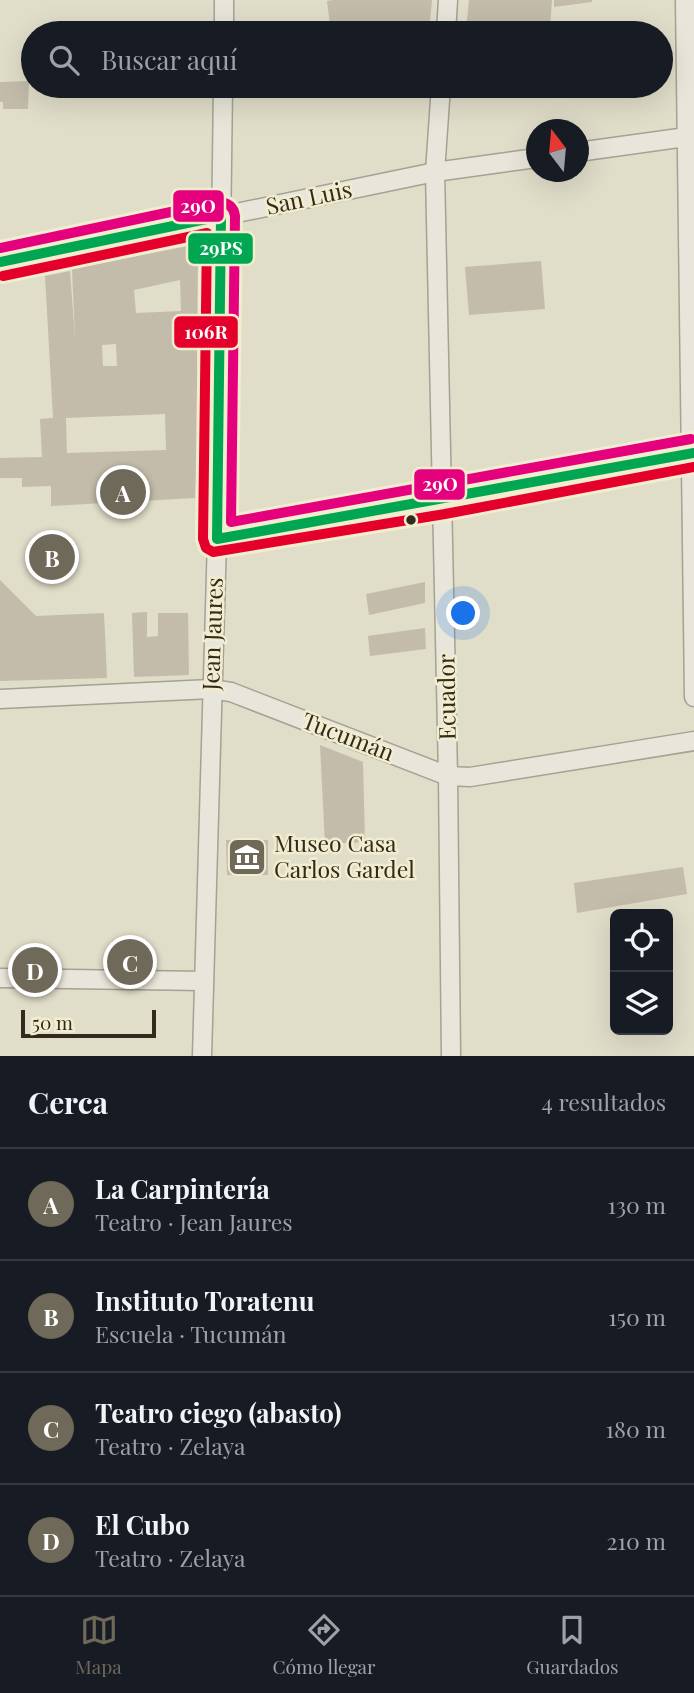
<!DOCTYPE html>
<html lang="es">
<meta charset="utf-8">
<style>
:root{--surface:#171b24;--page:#20242c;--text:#f1f3f6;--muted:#9ea1a6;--line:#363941;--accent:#6f6959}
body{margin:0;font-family:"Playfair Display",serif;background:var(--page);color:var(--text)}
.controls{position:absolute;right:21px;bottom:21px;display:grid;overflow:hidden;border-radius:10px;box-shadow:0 7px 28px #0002}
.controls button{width:63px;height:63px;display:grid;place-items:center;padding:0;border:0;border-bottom:2px solid var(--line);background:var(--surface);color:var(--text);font:35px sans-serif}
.compass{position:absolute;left:526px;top:119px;width:63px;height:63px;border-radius:50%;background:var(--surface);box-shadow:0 7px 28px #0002;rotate:344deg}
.scale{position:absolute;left:21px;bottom:18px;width:135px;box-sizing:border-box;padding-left:7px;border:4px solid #322a1d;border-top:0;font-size:19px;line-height:24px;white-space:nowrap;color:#322a1d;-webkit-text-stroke:5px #f2edcf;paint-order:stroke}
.you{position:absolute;left:464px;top:614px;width:24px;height:24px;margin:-18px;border:5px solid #fff;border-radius:50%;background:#1a73e8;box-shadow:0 0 0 10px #1a73e833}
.badge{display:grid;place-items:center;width:46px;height:46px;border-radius:50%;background:var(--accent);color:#fff;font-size:23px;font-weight:700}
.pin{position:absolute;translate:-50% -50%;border:4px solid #fff;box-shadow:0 2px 7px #0006}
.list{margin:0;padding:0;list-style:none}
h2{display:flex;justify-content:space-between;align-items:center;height:91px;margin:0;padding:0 28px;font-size:30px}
h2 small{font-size:23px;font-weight:400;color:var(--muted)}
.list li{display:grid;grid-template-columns:46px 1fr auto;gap:21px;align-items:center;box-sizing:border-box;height:112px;padding:0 28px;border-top:2px solid var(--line)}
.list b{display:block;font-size:26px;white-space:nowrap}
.list p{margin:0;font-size:23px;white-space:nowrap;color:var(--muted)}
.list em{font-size:23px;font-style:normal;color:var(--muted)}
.icon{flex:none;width:38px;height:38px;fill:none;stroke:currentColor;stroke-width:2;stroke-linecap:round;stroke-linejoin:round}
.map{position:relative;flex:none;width:694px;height:1056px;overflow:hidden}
.search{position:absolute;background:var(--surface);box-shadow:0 7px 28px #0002;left:21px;right:21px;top:21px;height:77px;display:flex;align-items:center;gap:18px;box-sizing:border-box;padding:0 24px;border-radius:38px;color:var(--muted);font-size:26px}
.sheet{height:539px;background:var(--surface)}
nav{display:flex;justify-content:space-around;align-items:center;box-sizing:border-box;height:98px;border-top:2px solid var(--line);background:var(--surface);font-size:19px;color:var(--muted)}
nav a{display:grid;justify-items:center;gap:4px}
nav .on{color:var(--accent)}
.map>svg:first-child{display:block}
</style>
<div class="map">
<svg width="694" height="1056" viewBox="0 0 694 1056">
<rect width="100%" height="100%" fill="#e0ddc9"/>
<g fill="#c3bcab" fill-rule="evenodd">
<path d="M 333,0 L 432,0 L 429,33 L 331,33 L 327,1 Z"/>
<path d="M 469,0 L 552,0 L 550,27 L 466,30 Z"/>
<path d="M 554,0 L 592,0 L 592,2 L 554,7 Z"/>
<path d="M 31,36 L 33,36 L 33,81 L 29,81 Z"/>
<path d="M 29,81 L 28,109 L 3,109 L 3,102 L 0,102 L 0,82 Z"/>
<path d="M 348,86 L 425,86 L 425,87 L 351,98 Z"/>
<path d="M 198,244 L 197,365 L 200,365 L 200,412 L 195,498 L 51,506 L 51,486 L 22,487 L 22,478 L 0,478 L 0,458 L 42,457 L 40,419 L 53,418 L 45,276 L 70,271 L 75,339 L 72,269 ZM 180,280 L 181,311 L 136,313 L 134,290 ZM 116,344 L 117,366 L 103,366 L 102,345 ZM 165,414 L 166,450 L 67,453 L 66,418 Z"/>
<path d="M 541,261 L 545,309 L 469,315 L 465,267 Z"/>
<path d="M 0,580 L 36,616 L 104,613 L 107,678 L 0,681 Z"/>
<path d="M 425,582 L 425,603 L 369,615 L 366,594 Z"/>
<path d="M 147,612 L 147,637 L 158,636 L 158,613 L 188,613 L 189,675 L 134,677 L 132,613 Z"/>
<path d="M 425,628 L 426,649 L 370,656 L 368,636 Z"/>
<path d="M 320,745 L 363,762 L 365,842 L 325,844 Z"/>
<path d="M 226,840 L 268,840 L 268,875 L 227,875 Z"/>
<path d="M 683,867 L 687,894 L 577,913 L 574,883 Z"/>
</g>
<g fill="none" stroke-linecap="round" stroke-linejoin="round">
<g stroke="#a5a193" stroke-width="21">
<g id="minor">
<path d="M 685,0 L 694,697"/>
<path d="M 224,33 L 224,0"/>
<path d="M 446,33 L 448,0"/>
<path d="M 441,86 L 435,172 L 448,776 L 451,1056"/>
<path d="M 578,152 L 694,136"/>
<path d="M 0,262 L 435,172 L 536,158"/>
<path d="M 217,539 L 443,500 L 694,453"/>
<path d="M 0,699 L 211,689 L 231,692 L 448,776 L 470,777 L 694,741"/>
<path d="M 0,978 L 203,981"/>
<path d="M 202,1056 L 217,539 L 223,86"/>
</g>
</g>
<use href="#minor" stroke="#e8e6da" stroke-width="18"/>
<g stroke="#f2edcf" stroke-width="16">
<path id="bus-1" d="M 0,262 L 221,216 L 217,539 L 694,453"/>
</g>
<g stroke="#f2edcf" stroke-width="16">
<path id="bus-2" d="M 3,276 L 207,233 L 203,539 L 206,548 L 213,552 L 445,514 L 694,467"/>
</g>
<g stroke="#f2edcf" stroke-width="16">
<path id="bus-3" d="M 0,248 L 218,202 C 228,202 234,207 235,216 L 231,522 L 691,439"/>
</g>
<use href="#bus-1" stroke="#00a651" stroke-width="10"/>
<use href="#bus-2" stroke="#e4002b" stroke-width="10"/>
<use href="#bus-3" stroke="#e5007d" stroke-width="10"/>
</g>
<defs>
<g id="museum-square" transform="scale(2.0125)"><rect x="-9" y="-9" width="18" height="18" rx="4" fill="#6f6959" stroke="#f2edcf"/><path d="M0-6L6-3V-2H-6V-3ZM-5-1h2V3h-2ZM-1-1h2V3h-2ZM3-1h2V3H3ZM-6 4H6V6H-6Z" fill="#fff"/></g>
</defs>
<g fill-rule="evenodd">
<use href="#museum-square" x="247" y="857"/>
</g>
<circle fill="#322a1d" stroke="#f2edcf" stroke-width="2.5" cx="411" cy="520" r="6"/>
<g text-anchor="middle" stroke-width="5" stroke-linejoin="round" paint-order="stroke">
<g font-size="23" fill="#322a1d" stroke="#f2edcf">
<text transform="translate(309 198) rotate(-12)" y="8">San Luis</text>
<text transform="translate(213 634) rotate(-88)" y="8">Jean Jaures</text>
<text transform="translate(447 697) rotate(-91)" y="8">Ecuador</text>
<text transform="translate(348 737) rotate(21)" y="8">Tucumán</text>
</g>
<g font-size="23" fill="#322a1d" stroke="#f2edcf" text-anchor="start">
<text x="274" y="852">Museo Casa<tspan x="274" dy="26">Carlos Gardel</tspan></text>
</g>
</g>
<g stroke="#f2edcf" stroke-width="2.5">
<rect x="172" y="189" width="53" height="34" rx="7" fill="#e5007d"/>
<rect x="187" y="232" width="67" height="33" rx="7" fill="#00a651"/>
<rect x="173" y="315" width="66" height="34" rx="7" fill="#e4002b"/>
<rect x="413" y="468" width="53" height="33" rx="7" fill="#e5007d"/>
</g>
<g font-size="19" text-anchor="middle" font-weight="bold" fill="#fff">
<text x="198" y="213">29O</text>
<text x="221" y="255">29PS</text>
<text x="206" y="339">106R</text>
<text x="440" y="491">29O</text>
</g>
</svg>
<div class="controls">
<button><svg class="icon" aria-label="locate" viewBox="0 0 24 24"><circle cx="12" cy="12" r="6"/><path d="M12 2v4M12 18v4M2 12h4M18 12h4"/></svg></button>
<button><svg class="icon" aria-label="layers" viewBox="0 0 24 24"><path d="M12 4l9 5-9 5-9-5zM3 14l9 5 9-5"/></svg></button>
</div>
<svg class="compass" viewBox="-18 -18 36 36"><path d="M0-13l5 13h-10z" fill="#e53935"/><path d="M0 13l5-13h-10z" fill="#9ea1a6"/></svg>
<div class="scale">50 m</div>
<div class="you"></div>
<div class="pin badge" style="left:123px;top:492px">A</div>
<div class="pin badge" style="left:52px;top:557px">B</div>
<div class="pin badge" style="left:130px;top:962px">C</div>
<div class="pin badge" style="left:35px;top:970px">D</div>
<div class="search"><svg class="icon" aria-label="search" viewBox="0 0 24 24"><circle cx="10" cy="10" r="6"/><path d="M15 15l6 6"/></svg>Buscar aquí</div>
</div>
<section class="sheet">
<h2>Cerca<small>4 resultados</small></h2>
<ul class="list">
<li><span class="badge">A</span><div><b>La Carpintería</b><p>Teatro · Jean Jaures</p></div><em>130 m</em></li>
<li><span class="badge">B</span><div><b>Instituto Toratenu</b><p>Escuela · Tucumán</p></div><em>150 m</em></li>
<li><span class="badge">C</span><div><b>Teatro ciego (abasto)</b><p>Teatro · Zelaya</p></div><em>180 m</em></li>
<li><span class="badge">D</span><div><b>El Cubo</b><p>Teatro · Zelaya</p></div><em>210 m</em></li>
</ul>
</section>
<nav>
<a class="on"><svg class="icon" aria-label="map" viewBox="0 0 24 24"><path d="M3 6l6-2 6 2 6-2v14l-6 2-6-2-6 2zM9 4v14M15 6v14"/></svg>Mapa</a>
<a><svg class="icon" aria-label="directions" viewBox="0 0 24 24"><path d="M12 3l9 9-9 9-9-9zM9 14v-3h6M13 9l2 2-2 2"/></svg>Cómo llegar</a>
<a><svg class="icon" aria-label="saved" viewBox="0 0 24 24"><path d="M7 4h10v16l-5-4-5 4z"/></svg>Guardados</a>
</nav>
